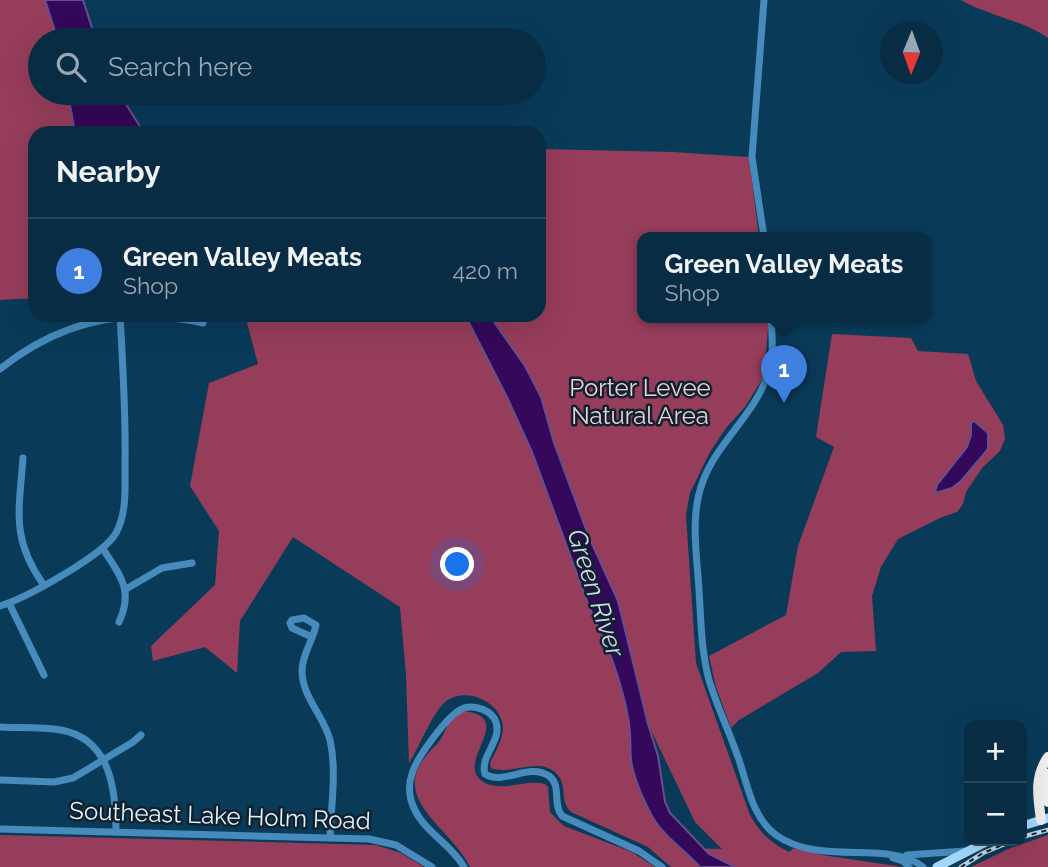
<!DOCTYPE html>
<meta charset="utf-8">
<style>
:root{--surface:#072c43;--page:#15384e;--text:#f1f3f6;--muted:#98a7b2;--line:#28485c;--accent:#f8a04b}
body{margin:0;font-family:Raleway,sans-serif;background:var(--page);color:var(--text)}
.controls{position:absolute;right:21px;bottom:21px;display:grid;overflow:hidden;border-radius:14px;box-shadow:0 7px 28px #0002}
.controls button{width:63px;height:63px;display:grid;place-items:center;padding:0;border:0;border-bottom:2px solid var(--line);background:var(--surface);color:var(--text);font:35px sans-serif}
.compass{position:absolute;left:880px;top:21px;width:63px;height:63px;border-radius:50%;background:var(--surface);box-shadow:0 7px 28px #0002;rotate:181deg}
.you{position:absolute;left:458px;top:565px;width:24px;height:24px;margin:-18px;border:5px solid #fff;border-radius:50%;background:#1a73e8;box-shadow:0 0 0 10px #1a73e833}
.badge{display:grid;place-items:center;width:46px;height:46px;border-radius:50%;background:var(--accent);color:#fff;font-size:23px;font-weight:700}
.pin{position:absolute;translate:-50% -58px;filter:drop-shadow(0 2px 4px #0008)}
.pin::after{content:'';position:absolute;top:37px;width:24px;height:21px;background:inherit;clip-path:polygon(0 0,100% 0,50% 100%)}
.popup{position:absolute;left:637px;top:232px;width:294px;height:91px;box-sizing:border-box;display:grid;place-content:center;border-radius:14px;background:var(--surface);filter:drop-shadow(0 2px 5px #0005);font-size:23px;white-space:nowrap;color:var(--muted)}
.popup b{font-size:26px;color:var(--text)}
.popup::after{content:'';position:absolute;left:50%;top:100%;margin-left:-14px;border:14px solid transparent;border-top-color:var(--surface)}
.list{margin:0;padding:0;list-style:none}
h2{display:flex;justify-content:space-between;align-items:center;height:91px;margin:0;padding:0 28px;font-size:30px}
h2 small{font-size:23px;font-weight:400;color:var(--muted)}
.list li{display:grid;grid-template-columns:46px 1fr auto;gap:21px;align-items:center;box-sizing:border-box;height:105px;padding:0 28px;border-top:2px solid var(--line)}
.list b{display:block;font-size:26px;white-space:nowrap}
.list p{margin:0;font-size:23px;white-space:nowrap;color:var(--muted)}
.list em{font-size:23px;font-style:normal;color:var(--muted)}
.icon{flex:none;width:38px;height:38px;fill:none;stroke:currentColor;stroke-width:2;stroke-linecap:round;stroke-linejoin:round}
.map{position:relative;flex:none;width:1048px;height:867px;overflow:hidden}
.search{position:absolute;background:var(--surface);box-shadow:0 7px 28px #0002;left:28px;top:28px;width:518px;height:77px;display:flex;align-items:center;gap:18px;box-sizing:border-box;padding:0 24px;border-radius:38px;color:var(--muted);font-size:26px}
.panel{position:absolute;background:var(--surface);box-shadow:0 7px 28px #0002;left:28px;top:126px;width:518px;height:196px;border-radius:21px}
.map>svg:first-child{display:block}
</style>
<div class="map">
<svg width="1048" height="867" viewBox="0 0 1048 867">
<rect width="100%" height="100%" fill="#093b59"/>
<g fill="#963d5b">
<path d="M 0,0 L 45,0 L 58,40 L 40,40 L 40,93 L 68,93 L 75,133 L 35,133 L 35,298 L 0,300 Z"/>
<path d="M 961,0 L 1048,0 L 1048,38 C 1022,20 989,16 961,0 Z"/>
<path d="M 539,149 L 673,152 L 749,157 L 759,237 L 642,237 L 642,317 L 769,317 L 764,376 L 745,407 L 726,428 L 710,452 L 690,493 L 686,515 L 696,663 L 750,815 C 760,833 771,843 789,852 L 794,848 L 822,855 L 903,867 L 671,867 L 648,847 L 571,812 C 559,801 568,784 556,773 C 538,756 511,776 491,768 L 490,763 C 495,752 503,740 503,727 C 501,701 464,685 444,703 C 433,713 417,750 409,764 L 406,675 L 400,607 L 293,537 L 240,621 L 237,673 L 205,647 L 153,661 L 151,646 L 215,585 L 219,531 L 190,486 L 209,383 L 258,364 L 245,315 L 465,315 L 507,397 L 532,452 L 590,609 L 602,632 L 622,688 L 629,720 L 631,760 L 681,848 L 722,849 L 695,822 L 648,724 L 618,601 L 589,537 L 554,443 L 541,397 L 525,366 L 489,315 L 539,315 Z"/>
<path d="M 832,334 L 911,338 L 918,351 L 968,354 L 976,381 L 1003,425 L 1005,439 L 1000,451 L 982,468 L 966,492 L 963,504 L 957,512 L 940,518 L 898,539 L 881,567 L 872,596 L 876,651 L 841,652 L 818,673 L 739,720 L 731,728 L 716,687 L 709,656 L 786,615 L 798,546 L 834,447 L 816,437 Z"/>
<path d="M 463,711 C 520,717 450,764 485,783 C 504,792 525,779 545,784 L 548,787 L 550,812 L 564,826 L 632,852 L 655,867 L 470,867 C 448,823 381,797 436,745 C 443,738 445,729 450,721 C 453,717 459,714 463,711 Z"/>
<path d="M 0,835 L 376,845 L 401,853 L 424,867 L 0,867 Z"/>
<path d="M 1048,835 L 1048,867 L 971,867 L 1008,849 Z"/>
</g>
<g fill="#34085a" stroke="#684e8b" stroke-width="2">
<path d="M 45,0 L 83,0 L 96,40 L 58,40 Z"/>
<path d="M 68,93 L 119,93 L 144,133 L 75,133 Z"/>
<path d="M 465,315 L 489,315 L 525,366 L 541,397 L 554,443 L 589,537 L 618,601 L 648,724 L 658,756 L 665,802 L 670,813 L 709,854 L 735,867 L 700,867 C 685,850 663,836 652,816 C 643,799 634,779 631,760 C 630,746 631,731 628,717 C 621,679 607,643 590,609 L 532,452 L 507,397 Z"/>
<path d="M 974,421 L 988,433 L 988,449 L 961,481 L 952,488 L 935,493 L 937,485 L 967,447 L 971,435 L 971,423 Z"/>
</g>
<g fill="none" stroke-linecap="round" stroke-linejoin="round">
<g stroke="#468bbb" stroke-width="7">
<path d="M 764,237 L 752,157 L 764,0"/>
<path d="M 771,317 C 772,335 774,353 769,370 C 757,414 716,442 702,484 C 690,517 697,556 699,590 C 701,620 701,650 709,680 C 717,707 730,733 739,760 C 748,786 752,817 776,835 C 821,867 888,839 923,867"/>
<path d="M 0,369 C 60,321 129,306 203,323"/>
<path d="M 23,458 C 19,511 11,538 43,584"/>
<path d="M 103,549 C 120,575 134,590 119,622"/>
<path d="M 126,589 L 162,568 L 192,563"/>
<path d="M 9,603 L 44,675"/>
<path d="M 0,606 C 26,598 104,555 116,533 C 127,513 125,487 125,465 C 126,415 123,366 120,316"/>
<path d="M 312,637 L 292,628 L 290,623 L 292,620 L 304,618 L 316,625 C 313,641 302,654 302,671 C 302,697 324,716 330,740 C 337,771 331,806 330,837"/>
<path d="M 0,727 C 20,728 41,727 61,730 C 111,739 116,791 116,832"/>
<path d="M 0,780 L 54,782 L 73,778 L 133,742 L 141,735"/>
<path d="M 0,829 L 369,839 L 396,845 L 432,867"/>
<path d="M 907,855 L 965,851"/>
<path d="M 893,858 L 903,861 L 909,867"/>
<path d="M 464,867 C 450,842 419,830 411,800 C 409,792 409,782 412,774 C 416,758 446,718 460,710 C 470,704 487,708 494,718 C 506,738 479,755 485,774 C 504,786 528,762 549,776 C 562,785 552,804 562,816 L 639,851 L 662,867"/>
</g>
<g stroke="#a4d7fe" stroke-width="9">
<path d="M 1022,826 L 1048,818"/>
<path d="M 937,867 L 988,841"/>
</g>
<g stroke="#eee" stroke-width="10">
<path d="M 1047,774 L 1045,790 L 1048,802"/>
<path d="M 1041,820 C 1038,797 1034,777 1048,757"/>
</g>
<g stroke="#c0d4e2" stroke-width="4.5">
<g id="rail">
<path d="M 1022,837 L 1048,830"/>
<path d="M 961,867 L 983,853 L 1012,841"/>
</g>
</g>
<use href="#rail" stroke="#0e212e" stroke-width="2" stroke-dasharray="5" stroke-linecap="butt"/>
</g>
<g text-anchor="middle" stroke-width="5" stroke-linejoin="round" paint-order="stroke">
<g font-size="24" fill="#f0ced6" stroke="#0e212e">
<text x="640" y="396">Porter Levee<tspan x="640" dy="28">Natural Area</tspan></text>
</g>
<g font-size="24" fill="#e2f1fc" stroke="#0e212e">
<text transform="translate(220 816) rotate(2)" y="8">Southeast Lake Holm Road</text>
</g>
<g font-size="26" font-style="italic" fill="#dbd2ed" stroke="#0e212e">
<text transform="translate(596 593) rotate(72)" y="9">Green River</text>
</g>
</g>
</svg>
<div class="controls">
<button>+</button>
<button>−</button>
</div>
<svg class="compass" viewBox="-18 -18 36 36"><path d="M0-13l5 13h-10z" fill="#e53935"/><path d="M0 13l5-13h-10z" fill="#98a7b2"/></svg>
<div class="you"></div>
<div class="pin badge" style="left:784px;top:403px;background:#3f7fe0">1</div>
<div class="popup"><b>Green Valley Meats</b>Shop</div>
<div class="search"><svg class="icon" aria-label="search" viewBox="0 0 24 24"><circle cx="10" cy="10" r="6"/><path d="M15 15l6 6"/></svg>Search here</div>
<section class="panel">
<h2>Nearby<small></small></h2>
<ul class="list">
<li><span class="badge" style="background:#3f7fe0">1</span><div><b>Green Valley Meats</b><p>Shop</p></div><em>420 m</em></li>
</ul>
</section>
</div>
